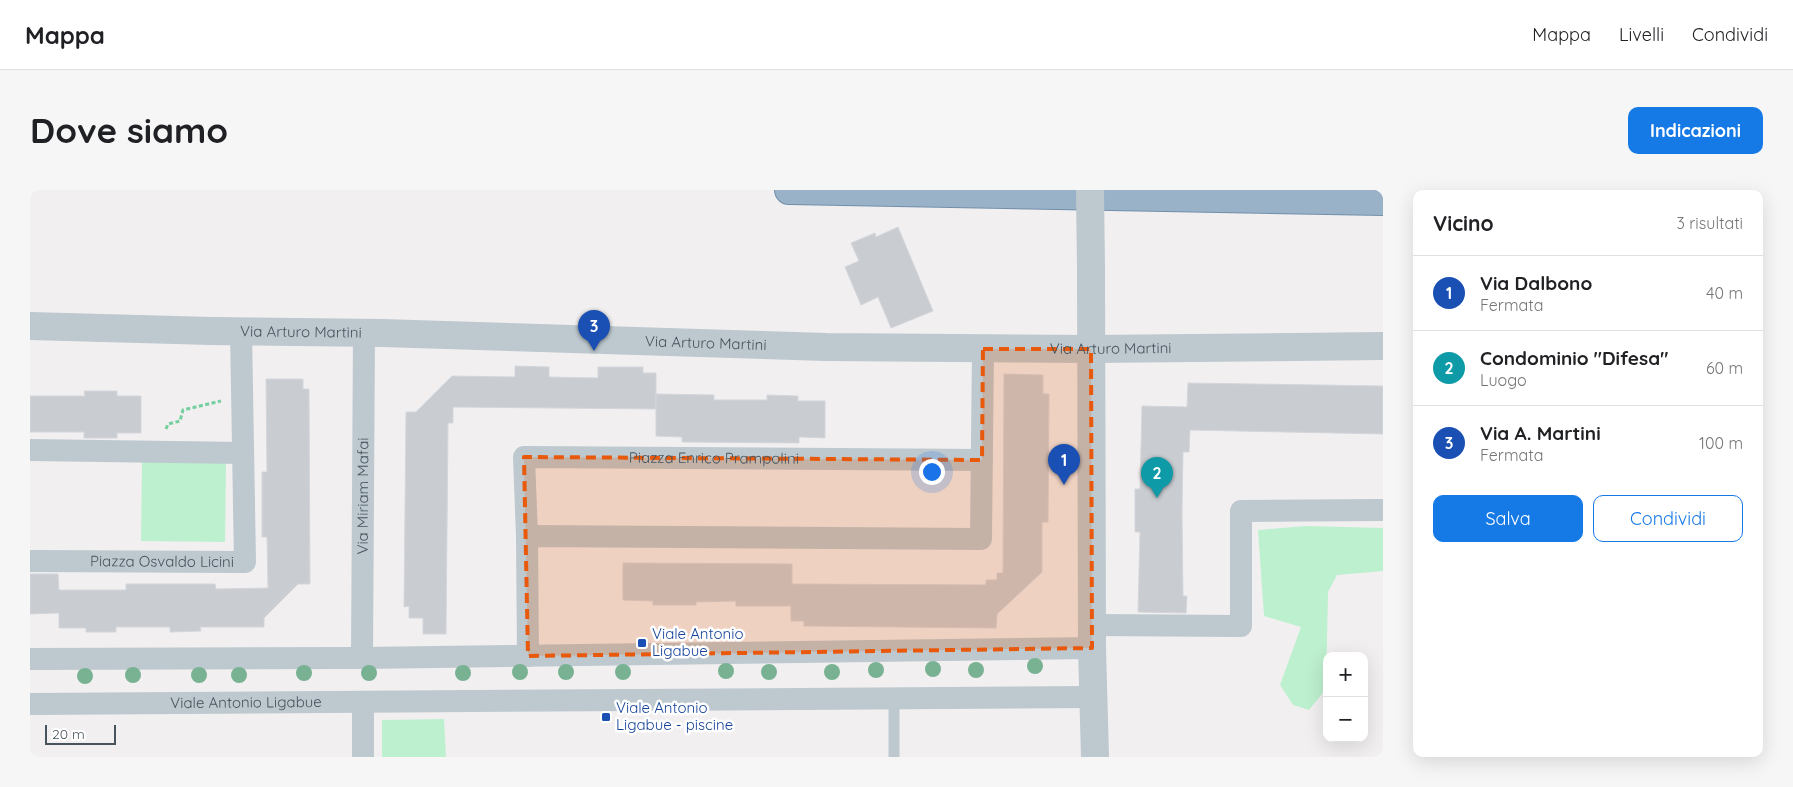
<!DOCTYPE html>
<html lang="it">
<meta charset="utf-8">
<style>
:root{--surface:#fff;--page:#f6f6f6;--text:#202124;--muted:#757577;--line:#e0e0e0;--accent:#1579e6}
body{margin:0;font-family:Quicksand,sans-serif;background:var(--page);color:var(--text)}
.controls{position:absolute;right:15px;bottom:15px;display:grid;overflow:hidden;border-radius:10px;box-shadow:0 5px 20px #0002}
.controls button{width:45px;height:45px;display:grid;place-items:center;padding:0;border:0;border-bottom:1px solid var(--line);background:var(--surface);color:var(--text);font:25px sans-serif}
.scale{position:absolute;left:15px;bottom:12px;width:71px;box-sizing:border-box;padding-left:5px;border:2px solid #47545d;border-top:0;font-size:14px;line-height:18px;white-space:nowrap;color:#47545d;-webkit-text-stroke:4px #fff;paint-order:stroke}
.you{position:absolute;left:901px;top:281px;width:18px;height:18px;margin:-12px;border:4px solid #fff;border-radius:50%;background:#1a73e8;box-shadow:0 0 0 8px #1a73e833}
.badge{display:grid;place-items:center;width:32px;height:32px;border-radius:50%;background:var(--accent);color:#fff;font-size:16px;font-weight:700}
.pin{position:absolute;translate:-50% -41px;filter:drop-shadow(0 1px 2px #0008)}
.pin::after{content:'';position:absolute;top:26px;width:18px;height:15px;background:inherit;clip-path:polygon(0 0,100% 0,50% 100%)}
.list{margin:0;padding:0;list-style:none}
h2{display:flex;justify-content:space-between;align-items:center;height:65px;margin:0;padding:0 20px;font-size:21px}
h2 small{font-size:16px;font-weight:400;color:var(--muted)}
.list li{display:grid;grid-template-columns:32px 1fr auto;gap:15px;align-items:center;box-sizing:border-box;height:75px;padding:0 20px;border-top:1px solid var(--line)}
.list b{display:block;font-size:19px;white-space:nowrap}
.list p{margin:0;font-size:16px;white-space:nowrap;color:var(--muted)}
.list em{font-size:16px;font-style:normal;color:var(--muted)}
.actions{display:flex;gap:10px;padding:15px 20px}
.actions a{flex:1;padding:11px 0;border:1px solid var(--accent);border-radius:10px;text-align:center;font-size:18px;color:var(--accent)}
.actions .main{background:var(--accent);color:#fff}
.map{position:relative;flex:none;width:1353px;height:567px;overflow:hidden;border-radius:10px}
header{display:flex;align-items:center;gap:30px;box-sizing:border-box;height:70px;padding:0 25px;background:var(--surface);border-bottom:1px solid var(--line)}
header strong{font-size:24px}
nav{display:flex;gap:28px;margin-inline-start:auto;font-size:18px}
.intro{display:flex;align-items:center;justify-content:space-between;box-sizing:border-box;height:120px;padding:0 30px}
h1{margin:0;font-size:35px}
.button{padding:12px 22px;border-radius:10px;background:var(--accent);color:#fff;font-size:18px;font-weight:700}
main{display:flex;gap:30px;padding:0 30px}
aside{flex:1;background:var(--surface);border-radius:10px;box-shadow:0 5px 20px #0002}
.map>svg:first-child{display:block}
</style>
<header>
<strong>Mappa</strong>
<nav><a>Mappa</a><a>Livelli</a><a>Condividi</a></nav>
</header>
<div class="intro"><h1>Dove siamo</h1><a class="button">Indicazioni</a></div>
<main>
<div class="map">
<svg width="1353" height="567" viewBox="0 0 1353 567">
<rect width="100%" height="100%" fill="#f2eff0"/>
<g fill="#bdf0cf">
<path d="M 112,271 L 196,271 L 195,352 L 111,351 Z"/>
<path d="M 1276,336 L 1353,338 L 1353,381 L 1307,385 L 1298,402 L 1296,499 L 1279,520 L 1263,515 L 1250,495 L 1271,437 L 1234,426 L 1228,340 Z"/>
<path d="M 414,529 L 416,567 L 352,567 L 352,530 Z"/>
</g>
<g fill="#c9cdd2" stroke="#d3d6db">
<path d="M 868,37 L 903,121 L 861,138 L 848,107 L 831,115 L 815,77 L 829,71 L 821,53 L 845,43 L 846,47 Z"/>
<path d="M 485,176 L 519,177 L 519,187 L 568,188 L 568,177 L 613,177 L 613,183 L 626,183 L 626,219 L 423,217 L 423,233 L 418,233 L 416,444 L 393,444 L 393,428 L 379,428 L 379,416 L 374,417 L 376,222 L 386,222 L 422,186 L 485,187 Z"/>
<path d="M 974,184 L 1013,185 L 1013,204 L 1019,204 L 1018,332 L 1012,332 L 1012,382 L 967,424 L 966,438 L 774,436 L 774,431 L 761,431 L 761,416 L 706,416 L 706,411 L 666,412 L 666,415 L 623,415 L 623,411 L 593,410 L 593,373 L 762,374 L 762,394 L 956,395 L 956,390 L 967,390 L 967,383 L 973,383 Z"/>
<path d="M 236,189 L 273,189 L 273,199 L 279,199 L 280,394 L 268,394 L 234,428 L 234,437 L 170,437 L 171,441 L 140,442 L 140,437 L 86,437 L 86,442 L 56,442 L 56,438 L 29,438 L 29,423 L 0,424 L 0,384 L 28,384 L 29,400 L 96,400 L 96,394 L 185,394 L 186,399 L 238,398 L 237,347 L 232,347 L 232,282 L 237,282 Z"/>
<path d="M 1158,193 L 1353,196 L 1353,244 L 1160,240 L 1159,262 L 1153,262 L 1152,322 L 1153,406 L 1157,406 L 1156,423 L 1108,422 L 1110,342 L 1105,342 L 1105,299 L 1110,299 L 1112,216 L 1157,217 Z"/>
<path d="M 54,201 L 87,201 L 87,206 L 111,206 L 111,243 L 87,243 L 87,248 L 54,248 L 54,242 L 0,242 L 0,206 L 55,206 Z"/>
<path d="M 626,204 L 684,205 L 684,210 L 737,210 L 737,205 L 768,206 L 768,211 L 795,211 L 795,248 L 769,247 L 769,253 L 652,252 L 652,247 L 626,246 Z"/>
</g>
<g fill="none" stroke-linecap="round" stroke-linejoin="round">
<g stroke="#718fab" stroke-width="30">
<path id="trunk" d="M 759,0 L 1353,11"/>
</g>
<path stroke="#74cf9f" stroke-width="3" stroke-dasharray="4 2.5" stroke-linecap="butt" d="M 136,239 L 138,234 L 150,231 L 153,220 L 191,211"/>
<path stroke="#bdc8cf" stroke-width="11" d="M 864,567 L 864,508"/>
<g stroke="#bdc8cf" stroke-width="22">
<path d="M 0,260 L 213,263"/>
<path id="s1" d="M 497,346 L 494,267 L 952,270"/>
<path id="s2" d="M 0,371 L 215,372 L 211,141"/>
<path d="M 1062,435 L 1211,436 L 1211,321 L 1353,320"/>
<path d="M 498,466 L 497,346 L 951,349 L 953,159"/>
<path id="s3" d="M 332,468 L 334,142"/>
<path d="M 0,469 L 332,468 L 1062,458"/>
<path d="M 333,513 L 333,567"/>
<path id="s4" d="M 0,514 L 1063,507"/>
</g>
<g stroke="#bdc8cf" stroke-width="28">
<path d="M 1061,79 L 1062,458 L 1065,567"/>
<path id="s5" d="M 0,136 L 181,141 L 352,143 L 796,157 L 1061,159 L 1353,156"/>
</g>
<use href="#trunk" stroke="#9ab2c7" stroke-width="28"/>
<path stroke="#bdc8cf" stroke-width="28" d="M 1060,0 L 1061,79"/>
</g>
<g fill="#78b293">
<circle cx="1005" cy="476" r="8"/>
<circle cx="903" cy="479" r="8"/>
<circle cx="846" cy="480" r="8"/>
<circle cx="946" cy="480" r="8"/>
<circle cx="696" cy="481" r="8"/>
<circle cx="490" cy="482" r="8"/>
<circle cx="536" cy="482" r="8"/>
<circle cx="593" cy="482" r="8"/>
<circle cx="739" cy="482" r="8"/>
<circle cx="802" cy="482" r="8"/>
<circle cx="274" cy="483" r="8"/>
<circle cx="339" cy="483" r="8"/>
<circle cx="433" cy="483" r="8"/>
<circle cx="103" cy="485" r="8"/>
<circle cx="169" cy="485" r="8"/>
<circle cx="209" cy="485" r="8"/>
<circle cx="55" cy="486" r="8"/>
</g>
<path fill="#e8590c" fill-opacity="0.2" stroke="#e8590c" stroke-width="4" stroke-dasharray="10 6" stroke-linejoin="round" d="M 953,159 L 1061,159 L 1062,458 L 498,466 L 494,267 L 952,270 Z"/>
<g fill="#1a4fb4" stroke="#fff" stroke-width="2">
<rect x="607" y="448" width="10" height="10" rx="2.5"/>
<rect x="571" y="522" width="10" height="10" rx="2.5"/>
</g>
<g text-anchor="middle" stroke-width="5" stroke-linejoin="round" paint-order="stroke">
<g font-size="15" fill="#47545d" stroke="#fff">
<text dy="5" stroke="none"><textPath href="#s5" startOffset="271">Via Arturo Martini</textPath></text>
<text dy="5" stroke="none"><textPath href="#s5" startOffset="676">Via Arturo Martini</textPath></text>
<text dy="5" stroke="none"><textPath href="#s5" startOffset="1081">Via Arturo Martini</textPath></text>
<text dy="5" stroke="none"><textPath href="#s1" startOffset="269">Piazza Enrico Prampolini</textPath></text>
<text dy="5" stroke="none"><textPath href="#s3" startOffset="162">Via Miriam Mafai</textPath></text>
<text dy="5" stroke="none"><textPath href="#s2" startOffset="132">Piazza Osvaldo Licini</textPath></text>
<text dy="5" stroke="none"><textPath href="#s4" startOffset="216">Viale Antonio Ligabue</textPath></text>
</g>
<g font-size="15" fill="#164399" stroke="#fff" text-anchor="start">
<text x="622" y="449">Viale Antonio<tspan x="622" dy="17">Ligabue</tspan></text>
<text x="586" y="523">Viale Antonio<tspan x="586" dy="17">Ligabue - piscine</tspan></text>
</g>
</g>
</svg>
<div class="controls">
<button>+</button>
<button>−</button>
</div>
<div class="scale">20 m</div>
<div class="you"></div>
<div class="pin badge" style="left:1034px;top:295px;background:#1a4fb4">1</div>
<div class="pin badge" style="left:1127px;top:308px;background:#0f9aa8">2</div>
<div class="pin badge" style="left:564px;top:161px;background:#1a4fb4">3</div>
</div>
<aside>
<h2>Vicino<small>3 risultati</small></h2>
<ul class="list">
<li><span class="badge" style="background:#1a4fb4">1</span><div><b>Via Dalbono</b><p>Fermata</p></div><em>40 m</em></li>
<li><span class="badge" style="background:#0f9aa8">2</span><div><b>Condominio &quot;Difesa&quot;</b><p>Luogo</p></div><em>60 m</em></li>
<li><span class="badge" style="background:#1a4fb4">3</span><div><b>Via A. Martini</b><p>Fermata</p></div><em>100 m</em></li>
</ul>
<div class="actions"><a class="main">Salva</a><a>Condividi</a></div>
</aside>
</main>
